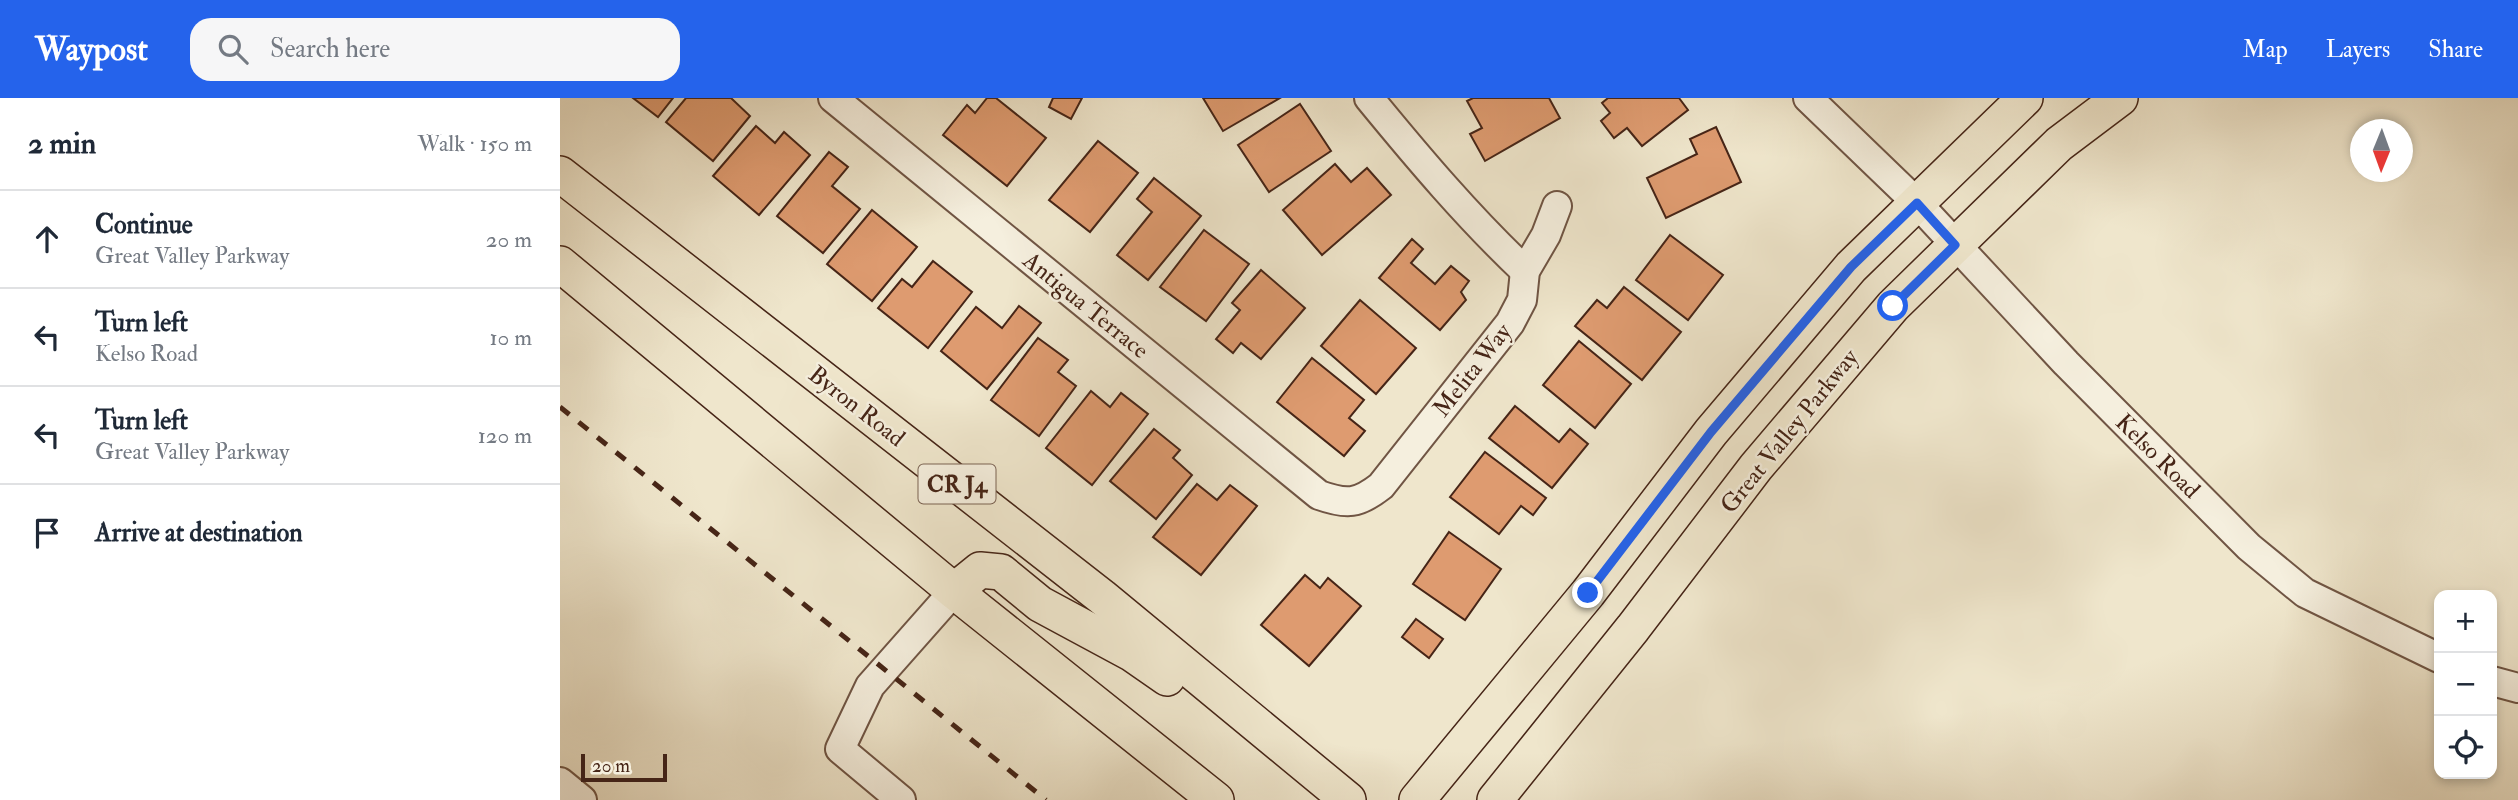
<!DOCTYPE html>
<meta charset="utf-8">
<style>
:root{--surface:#fff;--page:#f6f6f7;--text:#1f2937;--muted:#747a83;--line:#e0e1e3;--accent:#2563eb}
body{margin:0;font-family:"IM FELL Double Pica",serif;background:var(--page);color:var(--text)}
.controls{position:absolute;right:21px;bottom:21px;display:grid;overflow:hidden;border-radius:14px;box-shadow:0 4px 10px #0003}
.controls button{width:63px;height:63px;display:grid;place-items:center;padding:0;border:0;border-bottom:2px solid var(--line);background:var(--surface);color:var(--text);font:35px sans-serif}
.compass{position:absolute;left:1790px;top:21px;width:63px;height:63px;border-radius:50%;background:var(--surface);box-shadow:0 4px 10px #0003;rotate:181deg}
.scale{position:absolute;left:21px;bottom:18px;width:86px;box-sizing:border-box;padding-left:7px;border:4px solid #462517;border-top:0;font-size:19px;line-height:24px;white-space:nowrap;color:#462517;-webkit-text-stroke:5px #f5efde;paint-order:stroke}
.stop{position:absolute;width:21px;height:21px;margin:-16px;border:5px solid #2563eb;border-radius:50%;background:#fff}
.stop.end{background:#2563eb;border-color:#fff;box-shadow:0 2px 7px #0008}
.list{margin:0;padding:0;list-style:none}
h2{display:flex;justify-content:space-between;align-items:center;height:91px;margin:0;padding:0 28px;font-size:30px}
h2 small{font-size:23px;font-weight:400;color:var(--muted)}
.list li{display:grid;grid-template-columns:46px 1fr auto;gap:21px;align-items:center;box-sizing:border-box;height:98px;padding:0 28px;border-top:2px solid var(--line)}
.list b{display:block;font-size:26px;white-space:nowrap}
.list p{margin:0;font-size:23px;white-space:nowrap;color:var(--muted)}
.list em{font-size:23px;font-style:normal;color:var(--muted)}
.icon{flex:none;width:38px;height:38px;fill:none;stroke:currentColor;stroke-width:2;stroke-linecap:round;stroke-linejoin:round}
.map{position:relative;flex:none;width:1958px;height:702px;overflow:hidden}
header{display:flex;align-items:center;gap:42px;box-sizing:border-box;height:98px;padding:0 35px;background:var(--accent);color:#fff}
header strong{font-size:33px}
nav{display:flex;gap:38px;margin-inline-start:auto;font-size:24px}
.search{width:490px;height:63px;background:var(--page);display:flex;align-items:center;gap:18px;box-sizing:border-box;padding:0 24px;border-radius:21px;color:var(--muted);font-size:26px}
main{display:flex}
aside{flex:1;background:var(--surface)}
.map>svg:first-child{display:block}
</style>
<header>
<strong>Waypost</strong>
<div class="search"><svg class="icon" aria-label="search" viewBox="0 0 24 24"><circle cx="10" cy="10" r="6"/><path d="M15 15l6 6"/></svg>Search here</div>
<nav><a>Map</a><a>Layers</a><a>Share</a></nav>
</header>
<main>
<aside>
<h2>2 min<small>Walk · 150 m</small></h2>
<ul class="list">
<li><svg class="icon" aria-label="ahead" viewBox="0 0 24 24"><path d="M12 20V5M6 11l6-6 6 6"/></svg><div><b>Continue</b><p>Great Valley Parkway</p></div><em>20 m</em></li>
<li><svg class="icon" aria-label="left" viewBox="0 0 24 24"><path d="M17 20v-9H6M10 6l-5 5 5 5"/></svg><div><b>Turn left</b><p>Kelso Road</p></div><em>10 m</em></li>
<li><svg class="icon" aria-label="left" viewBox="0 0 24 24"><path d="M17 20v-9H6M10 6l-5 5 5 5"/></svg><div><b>Turn left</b><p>Great Valley Parkway</p></div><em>120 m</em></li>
<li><svg class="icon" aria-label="arrive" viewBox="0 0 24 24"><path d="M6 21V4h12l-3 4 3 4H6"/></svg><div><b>Arrive at destination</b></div></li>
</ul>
</aside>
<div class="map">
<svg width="1958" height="702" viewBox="0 0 1958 702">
<rect width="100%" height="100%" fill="#efe6cc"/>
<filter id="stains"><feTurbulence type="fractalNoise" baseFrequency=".00286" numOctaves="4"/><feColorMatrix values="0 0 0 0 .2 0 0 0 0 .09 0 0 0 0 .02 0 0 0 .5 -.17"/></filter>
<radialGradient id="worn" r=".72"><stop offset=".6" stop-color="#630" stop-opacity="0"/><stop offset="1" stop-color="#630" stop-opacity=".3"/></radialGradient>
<g fill="#de9b70" stroke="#462517" stroke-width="2">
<path d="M 73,0 L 113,0 L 98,19 Z"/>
<path d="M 126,0 L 171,0 L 190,18 L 153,63 L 106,24 Z"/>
<path d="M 427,0 L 436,0 L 486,40 L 447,88 L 383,37 L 407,7 L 415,15 Z"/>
<path d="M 493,0 L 522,0 L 511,21 L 489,9 Z"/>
<path d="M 643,0 L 720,0 L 663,33 Z"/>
<path d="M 913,0 L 989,0 L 1000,20 L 925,63 L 910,36 L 922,30 L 907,3 Z"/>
<path d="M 1048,0 L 1119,0 L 1128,12 L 1082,48 L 1067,30 L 1054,40 L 1041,23 L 1050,15 L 1042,5 Z"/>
<path d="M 740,6 L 771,53 L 709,94 L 678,47 Z"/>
<path d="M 196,28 L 215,45 L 224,34 L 250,57 L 199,117 L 153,78 Z"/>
<path d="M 1156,29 L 1181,84 L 1106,120 L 1087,80 L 1137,56 L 1130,41 Z"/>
<path d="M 538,43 L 578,75 L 530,134 L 489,102 Z"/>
<path d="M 269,54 L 288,69 L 272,88 L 300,111 L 263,155 L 217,118 Z"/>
<path d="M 775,66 L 791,84 L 807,70 L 831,97 L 762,157 L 723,112 Z"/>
<path d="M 594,80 L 641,118 L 588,182 L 557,157 L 592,114 L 577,101 Z"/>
<path d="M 312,112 L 357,149 L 312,203 L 267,166 Z"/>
<path d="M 644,132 L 689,166 L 646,223 L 600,189 Z"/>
<path d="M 1110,137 L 1163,177 L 1128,222 L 1076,182 Z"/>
<path d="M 852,141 L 863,151 L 851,165 L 875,186 L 891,168 L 909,183 L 901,194 L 906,202 L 880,232 L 819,180 Z"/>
<path d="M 373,163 L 412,194 L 368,250 L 318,210 L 342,181 L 352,189 Z"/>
<path d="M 701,172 L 745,210 L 701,261 L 681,245 L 673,255 L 656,241 L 680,212 L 672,205 Z"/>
<path d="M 1064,189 L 1121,234 L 1082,282 L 1015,228 L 1037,202 L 1047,210 Z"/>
<path d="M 800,202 L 856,250 L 816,296 L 761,248 Z"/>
<path d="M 459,208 L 481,225 L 427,291 L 381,253 L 416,209 L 442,230 Z"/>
<path d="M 478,240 L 508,262 L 498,274 L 516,288 L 479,338 L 431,302 Z"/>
<path d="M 1019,243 L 1071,286 L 1035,330 L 983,287 Z"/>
<path d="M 752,260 L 804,302 L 789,320 L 805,333 L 784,358 L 717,304 Z"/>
<path d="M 531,293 L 550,309 L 561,295 L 588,316 L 532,387 L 486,350 Z"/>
<path d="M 955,308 L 999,344 L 1010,331 L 1028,346 L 992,390 L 929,340 Z"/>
<path d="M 594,331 L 620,352 L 613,360 L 632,377 L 596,421 L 550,383 Z"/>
<path d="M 925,354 L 986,400 L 973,417 L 961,408 L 939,436 L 890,399 Z"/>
<path d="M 637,386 L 657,402 L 670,387 L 697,408 L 641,477 L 593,439 Z"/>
<path d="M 889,434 L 941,471 L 905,522 L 853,486 Z"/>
<path d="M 745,477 L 760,490 L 768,480 L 801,508 L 749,568 L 701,527 Z"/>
<path d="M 856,521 L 883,541 L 869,560 L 842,539 Z"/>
</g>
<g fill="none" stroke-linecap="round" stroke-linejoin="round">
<g stroke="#705544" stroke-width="32">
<g id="minor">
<path d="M 273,0 L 759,397 C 787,407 798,406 821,388 L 950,225 L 962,202 L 965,173 L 986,137 L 997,108"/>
<path d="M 809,0 C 859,61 908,119 965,173"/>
<path d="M 1248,0 L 1357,105 L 1506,265 L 1689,449 L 1745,495 L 1879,560"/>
<path d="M 1932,583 L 1958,590"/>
<path d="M 0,684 L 22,702"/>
<path d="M 341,702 L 280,651 L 310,588 L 394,493"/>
</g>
</g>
<g stroke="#462517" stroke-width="38">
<g id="major">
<path d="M 0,76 L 542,499 L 788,702"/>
<path d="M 0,166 L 394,493 L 656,702"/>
<path d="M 394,493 L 420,472 L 441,474 L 480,506 L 571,555 L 607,580"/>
<path d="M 857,702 L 1028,495 L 1151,334 L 1291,169 L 1465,0"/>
<path d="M 935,702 L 1073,530 L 1196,369 L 1333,208 L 1499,46 L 1560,0"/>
</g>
</g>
<use href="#minor" stroke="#f5efde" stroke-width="28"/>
<use href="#major" stroke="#efe6cc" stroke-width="35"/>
<path stroke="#462517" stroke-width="5" stroke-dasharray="12 12" stroke-linecap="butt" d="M 0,309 L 486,702"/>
</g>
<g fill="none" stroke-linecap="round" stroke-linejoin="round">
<path stroke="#2563eb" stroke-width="9" d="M 1028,495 L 1151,334 L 1291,169 L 1357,105 L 1395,147 L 1333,208"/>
</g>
<g text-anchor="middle" stroke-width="5" stroke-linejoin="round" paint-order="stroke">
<rect fill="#f5efde" stroke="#7a6253" stroke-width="2" x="358.5" y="366.5" width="77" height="39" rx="5"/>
<g font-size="23" font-weight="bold" fill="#462517">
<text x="397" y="394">CR J4</text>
</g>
<g font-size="24" fill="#462517" stroke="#f5efde">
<text transform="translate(526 207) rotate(39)" y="8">Antigua Terrace</text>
<text transform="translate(912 272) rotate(-52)" y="8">Melita Way</text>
<text transform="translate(297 308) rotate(38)" y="8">Byron Road</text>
<text transform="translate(1229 333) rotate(-51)" y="8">Great Valley Parkway</text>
<text transform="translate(1598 358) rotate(45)" y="8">Kelso Road</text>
</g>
</g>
<rect width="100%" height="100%" filter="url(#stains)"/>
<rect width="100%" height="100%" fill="url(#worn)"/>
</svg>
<div class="controls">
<button>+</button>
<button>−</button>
<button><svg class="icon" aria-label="locate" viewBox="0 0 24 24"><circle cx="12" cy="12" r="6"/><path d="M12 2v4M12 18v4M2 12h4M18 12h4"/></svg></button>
</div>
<svg class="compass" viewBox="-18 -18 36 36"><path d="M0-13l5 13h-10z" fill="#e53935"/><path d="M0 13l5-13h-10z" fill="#747a83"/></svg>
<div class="scale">20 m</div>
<div class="stop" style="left:1333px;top:208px"></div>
<div class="stop end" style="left:1028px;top:495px"></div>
</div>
</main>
